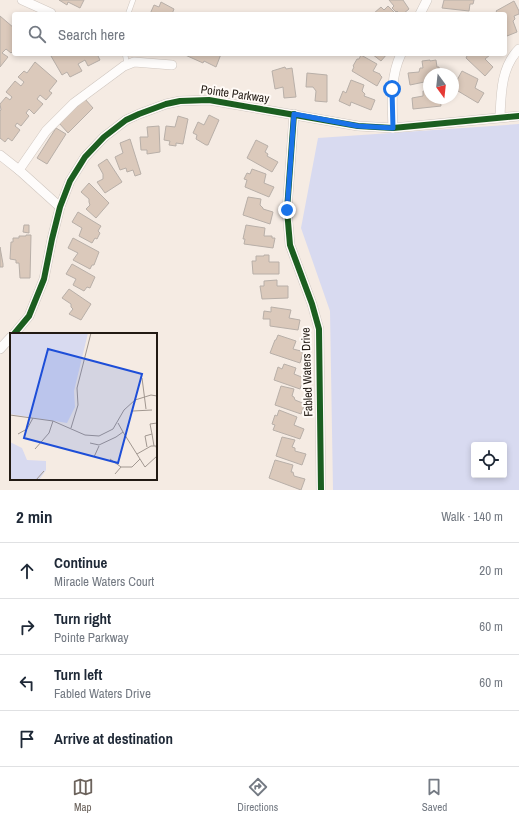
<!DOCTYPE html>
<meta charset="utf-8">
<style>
:root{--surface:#fff;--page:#f2f2f3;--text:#1f2937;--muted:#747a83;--line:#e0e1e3;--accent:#6c635c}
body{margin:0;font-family:"Archivo Narrow",sans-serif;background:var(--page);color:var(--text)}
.controls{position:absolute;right:12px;bottom:12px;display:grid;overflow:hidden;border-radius:4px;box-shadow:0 2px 6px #0003}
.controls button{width:36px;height:36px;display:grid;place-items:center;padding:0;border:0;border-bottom:1px solid var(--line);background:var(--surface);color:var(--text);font:20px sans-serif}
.compass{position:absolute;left:423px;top:68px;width:36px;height:36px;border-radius:50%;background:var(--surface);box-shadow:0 2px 6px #0003;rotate:165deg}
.stop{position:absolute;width:12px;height:12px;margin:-9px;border:3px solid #1a73e8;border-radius:50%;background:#fff}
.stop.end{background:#1a73e8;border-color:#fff;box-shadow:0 1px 4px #0008}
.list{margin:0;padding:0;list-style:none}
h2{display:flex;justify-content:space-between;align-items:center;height:52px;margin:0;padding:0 16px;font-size:17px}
h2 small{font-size:13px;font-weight:400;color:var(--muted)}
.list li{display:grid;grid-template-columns:26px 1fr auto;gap:12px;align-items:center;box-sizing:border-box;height:56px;padding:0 16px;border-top:1px solid var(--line)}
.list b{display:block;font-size:15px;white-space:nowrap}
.list p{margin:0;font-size:13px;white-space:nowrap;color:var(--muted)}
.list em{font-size:13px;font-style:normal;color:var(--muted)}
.icon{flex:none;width:22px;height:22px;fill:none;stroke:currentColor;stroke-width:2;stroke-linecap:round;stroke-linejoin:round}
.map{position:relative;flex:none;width:519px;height:490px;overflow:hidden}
.search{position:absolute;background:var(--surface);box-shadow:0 2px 6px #0003;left:12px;right:12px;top:12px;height:44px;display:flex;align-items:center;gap:10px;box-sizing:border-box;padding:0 14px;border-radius:4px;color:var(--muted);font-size:15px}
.sheet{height:276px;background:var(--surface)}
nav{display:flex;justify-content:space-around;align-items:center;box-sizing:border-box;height:56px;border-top:1px solid var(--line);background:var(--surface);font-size:11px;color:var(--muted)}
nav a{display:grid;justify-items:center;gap:2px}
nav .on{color:var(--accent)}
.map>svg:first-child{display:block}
</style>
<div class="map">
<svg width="519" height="490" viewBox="0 0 519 490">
<rect width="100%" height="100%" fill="#f5ebe3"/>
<path fill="#d8daf0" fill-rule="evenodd" d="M 519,124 L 519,490 L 333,490 L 330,311 L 301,228 L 318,138 ZM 474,445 L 504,445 L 504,475 L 474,475 Z"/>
<g fill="#dbc9bb" stroke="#b8afa8">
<path d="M 59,0 L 84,0 L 80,8 L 68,2 L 67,5 Z"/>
<path d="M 389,0 L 403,0 L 409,9 L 403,14 L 400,14 L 397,11 L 396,12 L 392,8 L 394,6 Z"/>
<path d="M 444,0 L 474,0 L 473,4 L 470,4 L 469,11 L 442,8 Z"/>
<path d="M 514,1 L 519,11 L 519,14 L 514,16 L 515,19 L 513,21 L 517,32 L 507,36 L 505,32 L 505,14 L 498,14 L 496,11 Z"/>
<path d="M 161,2 L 174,9 L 172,14 L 150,14 L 154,5 L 159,7 Z"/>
<path d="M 388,6 L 396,14 L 373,14 L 381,7 L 384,10 Z"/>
<path d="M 0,16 L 14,28 L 14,50 L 11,53 L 6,49 L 2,53 L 8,57 L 0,67 Z"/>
<path d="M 55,54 L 97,54 L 100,60 L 88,66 L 85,60 L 78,64 L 82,71 L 70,77 L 67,72 L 62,75 L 51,56 Z"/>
<path d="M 183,54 L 221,54 L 216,67 L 204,61 L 203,63 Z"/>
<path d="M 372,54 L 387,54 L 381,61 Z"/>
<path d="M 468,54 L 490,54 L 490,55 L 485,59 L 493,67 L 485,76 L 466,58 Z"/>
<path d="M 361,55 L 377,64 L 373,71 L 380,74 L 380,75 L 382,77 L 377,86 L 352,71 L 354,67 L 353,66 L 357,59 L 359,59 Z"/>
<path d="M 430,60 L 430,61 L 436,60 L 437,67 L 439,67 L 440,74 L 429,74 L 429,81 L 410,85 L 408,73 L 419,72 L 420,68 L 423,68 L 422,61 Z"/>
<path d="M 35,62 L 57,81 L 49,91 L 52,93 L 46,100 L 40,95 L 37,99 L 43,104 L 34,114 L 29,109 L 26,113 L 29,116 L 21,126 L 17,123 L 15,126 L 20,130 L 12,141 L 8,138 L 5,142 L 0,138 L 0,111 L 1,110 L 0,104 L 6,97 L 10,100 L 12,97 L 6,92 L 15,81 L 21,86 L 24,82 L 18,77 L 24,71 L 27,73 Z"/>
<path d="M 285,67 L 286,69 L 292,68 L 296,97 L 284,98 L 283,87 L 275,89 L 272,71 Z"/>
<path d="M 462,71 L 478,79 L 475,88 L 484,93 L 478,103 L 453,88 L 453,80 L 456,82 Z"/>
<path d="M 307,73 L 327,75 L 327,102 L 315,101 L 316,91 L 313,87 L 306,87 Z"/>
<path d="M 351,80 L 364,85 L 362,91 L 365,94 L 364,96 L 375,100 L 371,110 L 351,102 L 350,106 L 339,101 L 343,91 L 346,93 Z"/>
<path d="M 429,90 L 429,98 L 440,98 L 441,106 L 413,109 L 412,98 L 423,96 L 423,91 Z"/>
<path d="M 85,99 L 93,108 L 68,133 L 59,123 Z"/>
<path d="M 209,115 L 219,120 L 208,145 L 206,145 L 196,139 L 197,135 L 193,133 L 198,122 L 204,125 Z"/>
<path d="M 178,116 L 188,119 L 183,144 L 176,143 L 176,146 L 169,145 L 170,141 L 164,140 L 166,126 L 175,127 Z"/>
<path d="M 159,126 L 160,152 L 147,154 L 147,150 L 141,150 L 140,137 L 148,137 L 147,127 Z"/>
<path d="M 56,128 L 66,134 L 47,164 L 37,158 Z"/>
<path d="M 130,139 L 141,174 L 135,176 L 133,170 L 127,172 L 126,168 L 120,170 L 115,157 L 123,153 L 120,143 Z"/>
<path d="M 256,140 L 268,146 L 265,152 L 268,154 L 267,156 L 278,162 L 272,172 L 247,158 Z"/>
<path d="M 107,159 L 122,182 L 105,193 L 97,182 L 103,179 L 103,174 L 98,165 Z"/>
<path d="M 252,169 L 266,174 L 264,183 L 274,187 L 269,197 L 245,187 L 247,180 L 244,179 L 247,173 L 250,174 Z"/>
<path d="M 89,183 L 109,203 L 96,218 L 86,209 L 90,205 L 89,202 L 89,199 L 81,192 Z"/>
<path d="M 248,197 L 261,199 L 260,205 L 263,208 L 263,209 L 273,212 L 270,224 L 243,215 Z"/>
<path d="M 78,212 L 101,226 L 98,231 L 100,233 L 97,239 L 95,238 L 92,243 L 79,236 L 82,228 L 72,222 Z"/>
<path d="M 24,225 L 29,225 L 29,233 L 23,232 Z"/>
<path d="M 246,225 L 265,228 L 264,236 L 272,236 L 272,238 L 275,238 L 273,248 L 244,244 L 245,239 L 243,239 Z"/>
<path d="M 26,235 L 31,235 L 30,278 L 20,278 L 19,263 L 16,263 L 16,260 L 10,259 L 11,242 L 13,242 L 13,238 L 19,238 L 19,236 L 26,236 Z"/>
<path d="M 73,238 L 99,252 L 94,265 L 92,265 L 90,269 L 73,260 L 78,253 L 68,248 Z"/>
<path d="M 0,247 L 3,264 L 3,267 L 0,267 Z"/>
<path d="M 264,255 L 269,255 L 269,262 L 279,262 L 279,274 L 253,274 L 252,261 L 256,261 L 256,256 L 264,256 Z"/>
<path d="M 72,264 L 95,277 L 90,288 L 87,287 L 84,291 L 73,285 L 76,279 L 66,274 Z"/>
<path d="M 277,280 L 277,286 L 288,286 L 288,298 L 262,299 L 260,286 L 264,286 L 264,281 Z"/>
<path d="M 69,289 L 91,304 L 81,320 L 69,314 L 73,309 L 71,307 L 71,304 L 62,298 Z"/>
<path d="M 271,307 L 291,310 L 289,318 L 300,320 L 298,330 L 270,326 L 270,319 L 263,319 L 264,311 L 271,312 Z"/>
<path d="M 278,335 L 296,341 L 293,349 L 301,351 L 301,352 L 303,353 L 300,363 L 270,353 L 275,340 L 276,340 Z"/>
<path d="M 284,364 L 296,368 L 294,374 L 304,378 L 300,389 L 274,380 L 278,367 L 282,369 Z"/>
<path d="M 281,386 L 294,389 L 292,396 L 294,397 L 295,400 L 305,404 L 301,414 L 275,405 Z"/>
<path d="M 279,410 L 297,417 L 294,425 L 304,429 L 300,439 L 273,430 L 275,425 L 272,424 L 275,415 L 277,416 Z"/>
<path d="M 282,437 L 295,440 L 292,447 L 295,448 L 295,451 L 306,454 L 302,465 L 276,456 Z"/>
<path d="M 275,460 L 293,465 L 291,472 L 293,472 L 294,476 L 305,479 L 301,490 L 269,478 Z"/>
</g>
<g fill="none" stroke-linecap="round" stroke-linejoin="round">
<g stroke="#d0c7c0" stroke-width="5.5">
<g id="lane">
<path d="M 128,14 L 133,0"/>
<path d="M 125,54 L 127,65"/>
</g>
</g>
<g stroke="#d0c7c0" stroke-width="10">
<g id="street">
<path d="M 22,0 L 51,13"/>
<path d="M 420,14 L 427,0"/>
<path d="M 294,114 L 287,210 L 290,245 L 312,304 L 319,329 L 321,490"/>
<path d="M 500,117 C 501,94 501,67 519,49"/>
<path d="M 393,128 C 392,103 390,77 401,54"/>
<path d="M 0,155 L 19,170"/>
<path d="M 60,207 L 19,170 L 46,131 L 74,103 L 124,66 L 134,62 L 172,65"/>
<path d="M 14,334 L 29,316 L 44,279 L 52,239 L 60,207 L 70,181 L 85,157 L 104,137 L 126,120 L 139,114 L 166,104 L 180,101 L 209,100 L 358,126 L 393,128 L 519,116"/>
<path d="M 0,349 L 11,337"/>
</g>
</g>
<use href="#lane" stroke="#fefcfb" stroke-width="4.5"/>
<use href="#street" stroke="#fefcfb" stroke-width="9"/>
<g stroke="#fffaf6" stroke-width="8">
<g id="cycleway">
<path d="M 294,114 L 287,210 L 290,245 L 312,304 L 319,329 L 321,490"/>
<path d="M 14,334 L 29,316 L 44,279 L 52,239 L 60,207 L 70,181 L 85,157 L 104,137 L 126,120 L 139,114 L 166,104 L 180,101 L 209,100 L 358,126 L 393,128 L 519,116"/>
</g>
</g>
<use href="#cycleway" stroke="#1b5e20" stroke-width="6"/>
</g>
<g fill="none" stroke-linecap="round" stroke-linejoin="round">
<path stroke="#1a73e8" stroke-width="5" d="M 287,210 L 294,114 L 358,126 L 393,128 L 392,89"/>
</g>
<g text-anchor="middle" stroke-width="4" stroke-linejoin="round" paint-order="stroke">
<g font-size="12" fill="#221a13" stroke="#fffaf6">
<text transform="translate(235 94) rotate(8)" y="4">Pointe Parkway</text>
<text transform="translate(307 372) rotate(-92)" y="4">Fabled Waters Drive</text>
</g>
</g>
<g transform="translate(10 333)">
<rect width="147" height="147" fill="#f5ebe3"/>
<path d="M 0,0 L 78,0 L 64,58 L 65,74 L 57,90 L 0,81 ZM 0,109 L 12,115 L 17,127 L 36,128 L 36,137 L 29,147 L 0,147 Z" fill="#d8daf0"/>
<path fill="none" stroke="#a19790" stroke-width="1" d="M 132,45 L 136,76M 123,78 L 142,77M 0,82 L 43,88 L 75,102 L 89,103 L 103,96 L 114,77 L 125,67 L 141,62 L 147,63M 61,95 L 68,72 L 67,55 L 81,0M 113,99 L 135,134 L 147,123M 8,101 L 17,96 L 23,85M 142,101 L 144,113M 80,110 L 89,112 L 106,104 L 113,99 L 108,90M 137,114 L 135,103 L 142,101 L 140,91 L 147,90M 25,116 L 39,100 L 43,88M 127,121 L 141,113 L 146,113 L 147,118M 84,124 L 89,113M 100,126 L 111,134 L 105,141M 111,134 L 122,134 L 130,126M 26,147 L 34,138"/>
<path fill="#1d4ed8" fill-opacity="0.15" stroke="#1d4ed8" stroke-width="2" d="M 38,16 L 132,41 L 108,130 L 14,105 Z"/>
<rect width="147" height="147" fill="none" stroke="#221a13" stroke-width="2"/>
</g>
</svg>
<div class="controls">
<button><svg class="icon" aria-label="locate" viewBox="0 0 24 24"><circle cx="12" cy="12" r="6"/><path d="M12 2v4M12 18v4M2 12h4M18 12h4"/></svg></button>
</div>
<svg class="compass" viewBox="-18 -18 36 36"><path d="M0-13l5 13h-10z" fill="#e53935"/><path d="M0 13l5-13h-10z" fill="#747a83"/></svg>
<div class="stop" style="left:392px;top:89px"></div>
<div class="stop end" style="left:287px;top:210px"></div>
<div class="search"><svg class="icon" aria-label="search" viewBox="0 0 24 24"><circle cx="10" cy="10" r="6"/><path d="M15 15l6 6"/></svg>Search here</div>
</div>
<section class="sheet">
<h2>2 min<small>Walk · 140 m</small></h2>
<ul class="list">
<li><svg class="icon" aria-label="ahead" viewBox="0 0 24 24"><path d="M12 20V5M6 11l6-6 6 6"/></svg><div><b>Continue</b><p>Miracle Waters Court</p></div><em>20 m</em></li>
<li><svg class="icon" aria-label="right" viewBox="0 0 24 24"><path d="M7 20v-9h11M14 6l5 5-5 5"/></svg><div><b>Turn right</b><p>Pointe Parkway</p></div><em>60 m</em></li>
<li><svg class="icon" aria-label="left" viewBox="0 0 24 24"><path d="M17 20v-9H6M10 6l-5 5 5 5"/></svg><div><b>Turn left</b><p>Fabled Waters Drive</p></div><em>60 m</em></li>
<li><svg class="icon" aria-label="arrive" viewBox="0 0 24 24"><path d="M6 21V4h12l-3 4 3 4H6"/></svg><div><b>Arrive at destination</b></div></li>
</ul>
</section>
<nav>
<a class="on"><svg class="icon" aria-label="map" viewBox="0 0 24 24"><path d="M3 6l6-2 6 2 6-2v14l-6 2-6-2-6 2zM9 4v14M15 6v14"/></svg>Map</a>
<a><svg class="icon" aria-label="directions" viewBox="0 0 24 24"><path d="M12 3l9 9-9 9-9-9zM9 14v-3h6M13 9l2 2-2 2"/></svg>Directions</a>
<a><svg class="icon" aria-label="saved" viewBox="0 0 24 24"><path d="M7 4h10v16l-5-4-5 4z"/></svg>Saved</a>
</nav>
